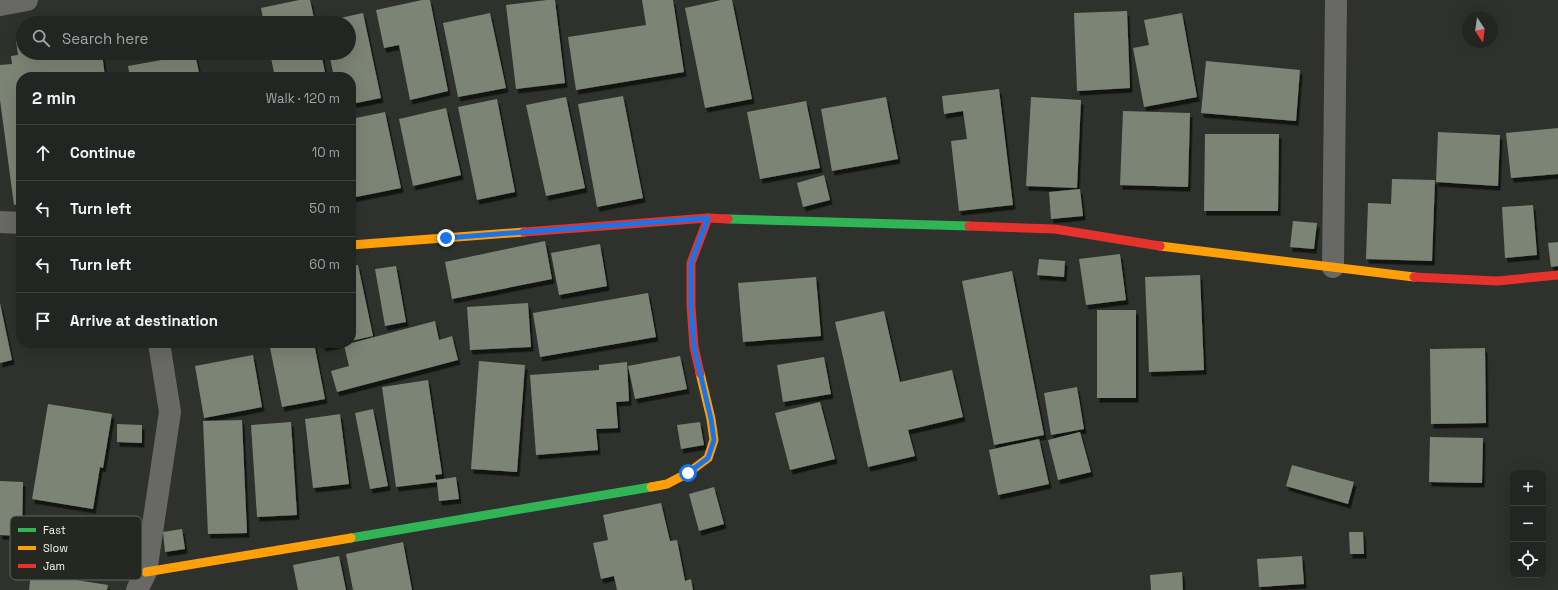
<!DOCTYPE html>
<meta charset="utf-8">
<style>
:root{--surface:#222521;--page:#2a2d2a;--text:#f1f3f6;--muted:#a2a5a5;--line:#3f423f}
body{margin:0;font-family:"Space Grotesk",sans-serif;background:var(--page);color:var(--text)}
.controls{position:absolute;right:12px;bottom:12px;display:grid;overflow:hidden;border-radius:8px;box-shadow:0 4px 16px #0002}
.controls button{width:36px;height:36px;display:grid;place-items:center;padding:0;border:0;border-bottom:1px solid var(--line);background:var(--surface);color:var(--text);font:20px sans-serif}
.compass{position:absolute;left:1462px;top:12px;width:36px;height:36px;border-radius:50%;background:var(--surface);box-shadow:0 4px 16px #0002;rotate:167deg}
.stop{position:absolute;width:12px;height:12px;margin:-9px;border:3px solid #1a73e8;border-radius:50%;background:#fff}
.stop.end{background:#1a73e8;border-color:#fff;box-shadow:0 1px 4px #0008}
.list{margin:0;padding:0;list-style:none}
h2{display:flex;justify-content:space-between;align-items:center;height:52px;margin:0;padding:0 16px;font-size:17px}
h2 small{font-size:13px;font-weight:400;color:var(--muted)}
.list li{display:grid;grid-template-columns:26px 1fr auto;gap:12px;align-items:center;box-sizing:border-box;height:56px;padding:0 16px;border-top:1px solid var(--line)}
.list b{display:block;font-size:15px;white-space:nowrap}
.list em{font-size:13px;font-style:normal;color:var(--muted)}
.icon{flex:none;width:22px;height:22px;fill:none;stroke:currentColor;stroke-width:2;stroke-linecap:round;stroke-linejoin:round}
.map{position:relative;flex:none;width:1558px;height:590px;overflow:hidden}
.search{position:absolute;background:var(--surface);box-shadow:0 4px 16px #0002;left:16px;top:16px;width:340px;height:44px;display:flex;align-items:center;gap:10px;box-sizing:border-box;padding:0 14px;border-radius:22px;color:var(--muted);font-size:15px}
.panel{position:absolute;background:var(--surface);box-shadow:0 4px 16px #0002;left:16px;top:72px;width:340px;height:276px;border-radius:16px}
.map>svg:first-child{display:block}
</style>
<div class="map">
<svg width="1558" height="590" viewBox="0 0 1558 590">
<defs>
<filter id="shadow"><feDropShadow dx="2.5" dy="4.5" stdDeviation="0" flood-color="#0009"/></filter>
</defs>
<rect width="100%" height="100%" fill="#2e312c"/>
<g fill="#7c8474" filter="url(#shadow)">
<path d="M 299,0 L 310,0 L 315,23 L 264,23 L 261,8 Z"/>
<path d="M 422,0 L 430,0 L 448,91 L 410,100 L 399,45 L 384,48 L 376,10 Z"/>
<path d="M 547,0 L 555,0 L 565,83 L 516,89 L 506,5 Z"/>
<path d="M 642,0 L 673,0 L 684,72 L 576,90 L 568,37 L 646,25 Z"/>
<path d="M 721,0 L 732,0 L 752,99 L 705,108 L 685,8 Z"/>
<path d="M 1127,11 L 1130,88 L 1077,91 L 1074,13 Z"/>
<path d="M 363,13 L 381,98 L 351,104 L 351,77 L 334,77 L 329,53 L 349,53 L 349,23 L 322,23 L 322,22 Z"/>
<path d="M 490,13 L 506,88 L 458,97 L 443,23 Z"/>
<path d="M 1182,13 L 1197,97 L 1144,107 L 1133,48 L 1149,45 L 1144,20 Z"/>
<path d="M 23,40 L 23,53 L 102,53 L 105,77 L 21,77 L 21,204 L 14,205 L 0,100 L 0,65 L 12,64 L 11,56 L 18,55 L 16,41 Z"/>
<path d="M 270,53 L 321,53 L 326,77 L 275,77 Z"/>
<path d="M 195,54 L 200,77 L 130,77 L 128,66 Z"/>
<path d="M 1206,61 L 1300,70 L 1296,121 L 1201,113 Z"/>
<path d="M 999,89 L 1013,205 L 959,211 L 951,141 L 967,139 L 963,111 L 944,114 L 942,96 Z"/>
<path d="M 623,96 L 643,198 L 597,207 L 578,104 Z"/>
<path d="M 566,97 L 585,188 L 546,196 L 526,105 Z"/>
<path d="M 886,97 L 898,159 L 832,171 L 821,109 Z"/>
<path d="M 1031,97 L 1081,100 L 1077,188 L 1026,186 Z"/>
<path d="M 497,99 L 515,192 L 477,200 L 458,107 Z"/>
<path d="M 806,101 L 820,168 L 760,179 L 747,112 Z"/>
<path d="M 446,108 L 461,175 L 413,186 L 399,119 Z"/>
<path d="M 1123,111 L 1190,113 L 1188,187 L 1120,185 Z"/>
<path d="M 385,112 L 401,188 L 351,198 L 351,119 Z"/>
<path d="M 1558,128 L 1558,174 L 1511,178 L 1506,133 Z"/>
<path d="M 1438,132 L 1500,135 L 1498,186 L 1436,182 Z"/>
<path d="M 1205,134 L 1279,134 L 1278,211 L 1204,211 Z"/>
<path d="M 824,175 L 830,200 L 803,207 L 797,183 Z"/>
<path d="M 1392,179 L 1435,180 L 1432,261 L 1366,259 L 1368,203 L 1391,204 Z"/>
<path d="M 1080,189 L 1083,216 L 1051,219 L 1049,192 Z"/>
<path d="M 1533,205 L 1537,255 L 1505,258 L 1502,207 Z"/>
<path d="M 1293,221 L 1317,223 L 1314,249 L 1290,247 Z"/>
<path d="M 545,241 L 552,279 L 452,299 L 445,262 Z"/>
<path d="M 1558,242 L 1558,266 L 1551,267 L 1548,243 Z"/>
<path d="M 600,244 L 607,286 L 559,295 L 551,253 Z"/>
<path d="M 1120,254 L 1126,300 L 1086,305 L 1079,259 Z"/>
<path d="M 1039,259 L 1065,261 L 1064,277 L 1037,275 Z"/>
<path d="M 358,265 L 373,336 L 351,341 L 351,266 Z"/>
<path d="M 396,266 L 406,322 L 385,326 L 375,269 Z"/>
<path d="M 1012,271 L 1044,435 L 994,445 L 962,281 Z"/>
<path d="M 1200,275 L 1204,370 L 1149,372 L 1145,277 Z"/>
<path d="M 816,277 L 821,336 L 743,342 L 738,283 Z"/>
<path d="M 648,293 L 656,337 L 540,357 L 533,313 Z"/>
<path d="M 0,303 L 12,360 L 0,363 Z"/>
<path d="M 528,303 L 531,347 L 470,350 L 467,307 Z"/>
<rect x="1097" y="310" width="39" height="88"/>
<path d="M 884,311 L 900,382 L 952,370 L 963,417 L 908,430 L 915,456 L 868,467 L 835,322 Z"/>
<path d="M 435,321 L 439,340 L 452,336 L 458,360 L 337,392 L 331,371 L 349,366 L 344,345 Z"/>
<path d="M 269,343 L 314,343 L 325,399 L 282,407 Z"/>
<path d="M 322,343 L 338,343 L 338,344 L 323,347 Z"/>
<path d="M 1485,348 L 1486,423 L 1431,424 L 1430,349 Z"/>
<path d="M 253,355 L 262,407 L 204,418 L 195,366 Z"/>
<path d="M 680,356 L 687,389 L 635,399 L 628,366 Z"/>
<path d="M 824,357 L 831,394 L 783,402 L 777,365 Z"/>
<path d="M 479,361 L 525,365 L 517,472 L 471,469 Z"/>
<path d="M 627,362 L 629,401 L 616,402 L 618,428 L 596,429 L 598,450 L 536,455 L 530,375 L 599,370 L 599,365 Z"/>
<path d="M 428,380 L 442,474 L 435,475 L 436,480 L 456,477 L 459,499 L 439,501 L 437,482 L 396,487 L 382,387 Z"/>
<path d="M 1077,387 L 1084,429 L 1051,435 L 1044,393 Z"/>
<path d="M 820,402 L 835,459 L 790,470 L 775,413 Z"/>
<path d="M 48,404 L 112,414 L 103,468 L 100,467 L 93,509 L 32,499 Z"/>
<path d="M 373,409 L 388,486 L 370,489 L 355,413 Z"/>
<path d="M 340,414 L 349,484 L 313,488 L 305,419 Z"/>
<path d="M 242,420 L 247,533 L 208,534 L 203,421 Z"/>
<path d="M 291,422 L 297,515 L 257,517 L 251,425 Z"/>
<path d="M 700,422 L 704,445 L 681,449 L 677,425 Z"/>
<path d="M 117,424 L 142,425 L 142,443 L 117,442 Z"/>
<path d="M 1080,432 L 1091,472 L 1058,480 L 1048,440 Z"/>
<path d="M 1430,437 L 1483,438 L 1482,483 L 1429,482 Z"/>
<path d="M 1039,439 L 1049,484 L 998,495 L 989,450 Z"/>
<path d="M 1292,465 L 1354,482 L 1348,504 L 1286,486 Z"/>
<path d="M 0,481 L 23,482 L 22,536 L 0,535 Z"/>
<path d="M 714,487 L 724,524 L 699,531 L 689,494 Z"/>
<path d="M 661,503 L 670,541 L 677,540 L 685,581 L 691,579 L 693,590 L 617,590 L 614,576 L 601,579 L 593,543 L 608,540 L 603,515 Z"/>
<path d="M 182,529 L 185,549 L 165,552 L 163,532 Z"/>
<path d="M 1349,532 L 1363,532 L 1364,554 L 1350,554 Z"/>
<path d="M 403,542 L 412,590 L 353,590 L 346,554 Z"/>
<path d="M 339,556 L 346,590 L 298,590 L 293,565 Z"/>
<path d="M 1302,556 L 1304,584 L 1259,587 L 1257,559 Z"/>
<path d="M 1182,572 L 1183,590 L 1151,590 L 1150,575 Z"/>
<path d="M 31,573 L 108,585 L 107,590 L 29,590 Z"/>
</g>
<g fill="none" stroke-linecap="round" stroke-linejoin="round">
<g stroke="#686967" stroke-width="22">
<path d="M 0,5 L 27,0"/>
<path d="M 0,222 L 21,223"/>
<path d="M 1333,267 L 1336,0"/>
<path d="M 137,590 L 146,572 L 170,412 L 159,343"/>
</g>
<g stroke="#30b455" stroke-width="9">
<path d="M 728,219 L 969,226"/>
<path d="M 351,538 L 651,487"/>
</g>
<g stroke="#ff9f0a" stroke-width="9">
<path d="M 351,245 L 524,232"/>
<path d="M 1160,246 L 1414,277"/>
<path d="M 651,487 L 667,484 L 688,473 L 708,458 L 714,440 L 711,419 L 700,373"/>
<path d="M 146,572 L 351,538"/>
</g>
<g stroke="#e5322d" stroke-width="9">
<path d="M 969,226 L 1055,229 L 1160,246"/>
<path d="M 524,232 L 708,218 L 728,219"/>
<path d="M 1414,277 L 1497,281 L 1558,275"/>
<path d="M 700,373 L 694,347 L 691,306 L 691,263 L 708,218"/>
</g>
</g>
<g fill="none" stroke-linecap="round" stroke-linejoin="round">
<path stroke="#1a73e8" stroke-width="5" d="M 446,238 L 708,218 L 691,263 L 691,306 L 694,347 L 711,419 L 714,440 L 708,458 L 688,473"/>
</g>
<rect x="10" y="516" width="132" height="64" rx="6" fill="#242821" stroke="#62665f" stroke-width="1"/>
<rect x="18" y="528" width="18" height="4" fill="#30b455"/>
<rect x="18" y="546" width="18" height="4" fill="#ff9f0a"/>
<rect x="18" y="564" width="18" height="4" fill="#e5322d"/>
<g font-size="11" fill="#f3f5f0">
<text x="43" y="534">Fast</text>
<text x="43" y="552">Slow</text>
<text x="43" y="570">Jam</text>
</g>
</svg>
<div class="controls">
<button>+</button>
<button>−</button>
<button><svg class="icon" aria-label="locate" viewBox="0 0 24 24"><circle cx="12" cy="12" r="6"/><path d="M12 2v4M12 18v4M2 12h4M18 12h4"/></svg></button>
</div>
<svg class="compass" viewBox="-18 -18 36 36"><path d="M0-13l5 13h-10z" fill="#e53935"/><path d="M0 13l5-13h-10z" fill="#a2a5a5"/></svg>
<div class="stop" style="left:688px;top:473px"></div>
<div class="stop end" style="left:446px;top:238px"></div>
<div class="search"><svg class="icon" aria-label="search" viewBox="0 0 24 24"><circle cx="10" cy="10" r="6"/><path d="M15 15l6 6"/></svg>Search here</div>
<section class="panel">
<h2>2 min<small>Walk · 120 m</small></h2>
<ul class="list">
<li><svg class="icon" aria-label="ahead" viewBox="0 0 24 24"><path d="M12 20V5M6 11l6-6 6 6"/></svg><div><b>Continue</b></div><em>10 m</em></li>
<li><svg class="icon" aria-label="left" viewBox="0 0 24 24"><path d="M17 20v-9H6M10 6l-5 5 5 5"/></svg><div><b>Turn left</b></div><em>50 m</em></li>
<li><svg class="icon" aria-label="left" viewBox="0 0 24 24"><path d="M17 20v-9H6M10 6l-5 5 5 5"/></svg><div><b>Turn left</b></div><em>60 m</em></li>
<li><svg class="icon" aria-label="arrive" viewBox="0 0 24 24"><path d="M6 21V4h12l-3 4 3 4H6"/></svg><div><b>Arrive at destination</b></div></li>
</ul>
</section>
</div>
